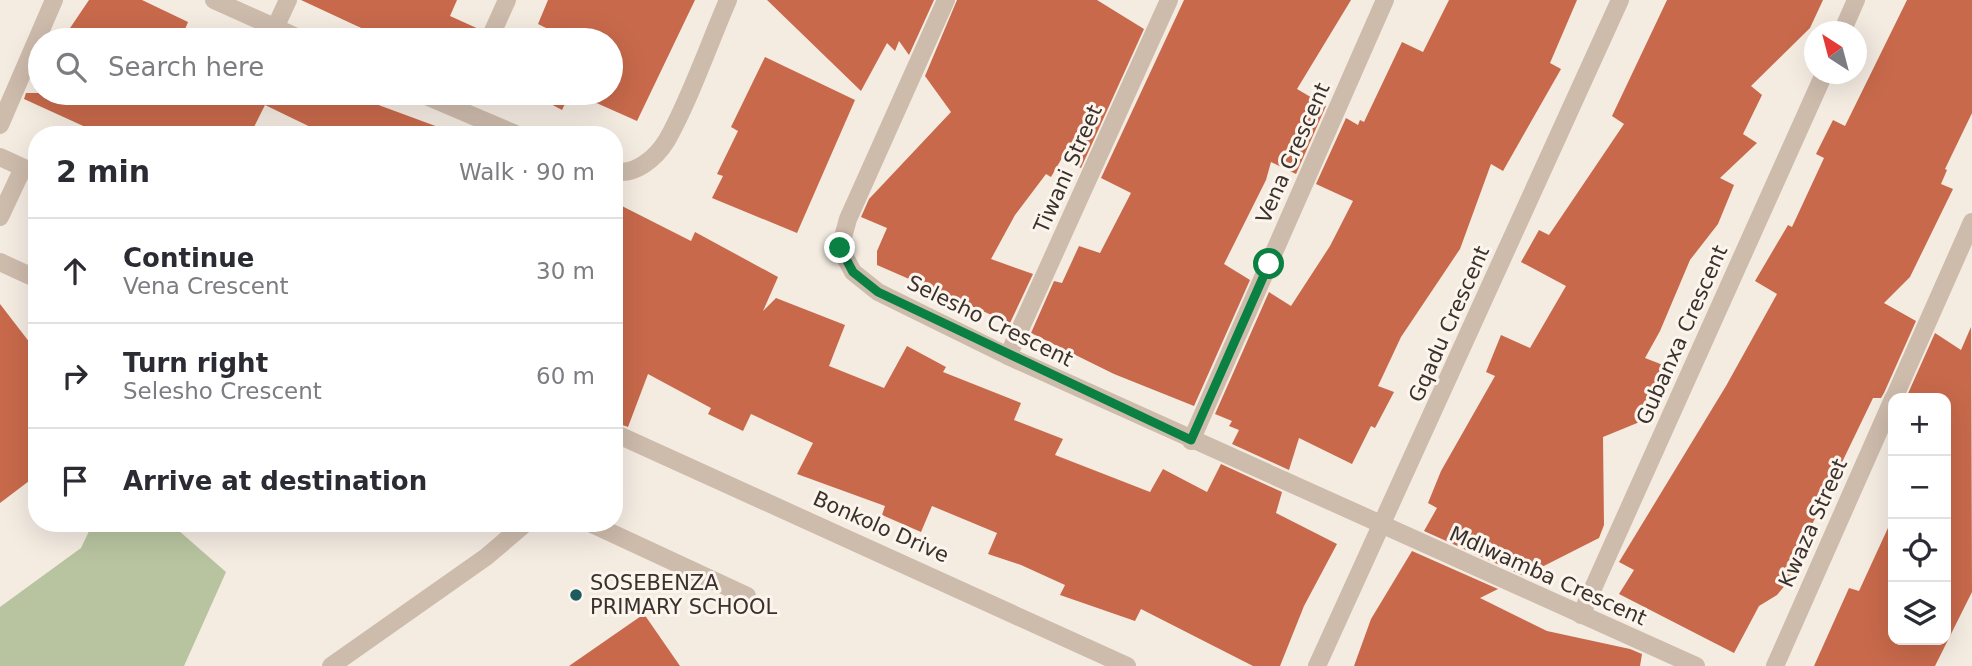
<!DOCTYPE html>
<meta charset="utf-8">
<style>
:root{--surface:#fff;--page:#f2f2f3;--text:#2b2b33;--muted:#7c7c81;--line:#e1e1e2}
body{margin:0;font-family:"DejaVu Sans",sans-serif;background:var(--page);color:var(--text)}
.controls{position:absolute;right:21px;bottom:21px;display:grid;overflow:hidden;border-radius:14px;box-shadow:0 7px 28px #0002}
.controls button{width:63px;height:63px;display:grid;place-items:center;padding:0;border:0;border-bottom:2px solid var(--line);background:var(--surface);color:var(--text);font:35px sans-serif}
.compass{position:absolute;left:1804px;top:21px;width:63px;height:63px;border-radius:50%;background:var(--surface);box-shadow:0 7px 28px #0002;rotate:324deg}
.stop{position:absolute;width:21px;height:21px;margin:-16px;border:5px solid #0b8043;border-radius:50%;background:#fff}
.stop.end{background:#0b8043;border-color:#fff;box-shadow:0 2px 7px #0008}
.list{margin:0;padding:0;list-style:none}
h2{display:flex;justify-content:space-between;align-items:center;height:91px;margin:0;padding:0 28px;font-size:30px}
h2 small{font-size:23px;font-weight:400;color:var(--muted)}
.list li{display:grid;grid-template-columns:46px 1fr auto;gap:21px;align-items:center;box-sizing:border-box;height:105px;padding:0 28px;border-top:2px solid var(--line)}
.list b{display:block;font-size:26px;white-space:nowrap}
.list p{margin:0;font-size:23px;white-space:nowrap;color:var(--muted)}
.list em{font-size:23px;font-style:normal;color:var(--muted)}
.icon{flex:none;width:38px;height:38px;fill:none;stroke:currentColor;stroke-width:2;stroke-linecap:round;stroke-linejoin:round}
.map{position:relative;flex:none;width:1972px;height:666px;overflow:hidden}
.search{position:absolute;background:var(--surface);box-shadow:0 7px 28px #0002;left:28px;top:28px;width:595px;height:77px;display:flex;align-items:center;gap:18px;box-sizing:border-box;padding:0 24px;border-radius:38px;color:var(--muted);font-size:26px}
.panel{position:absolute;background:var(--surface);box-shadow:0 7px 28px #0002;left:28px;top:126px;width:595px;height:406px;border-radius:28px}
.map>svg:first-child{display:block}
</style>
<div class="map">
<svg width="1972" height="666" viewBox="0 0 1972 666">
<rect width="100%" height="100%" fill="#f4ebe1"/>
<path fill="#b8c4a0" d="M 93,523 L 170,523 L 226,572 L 184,666 L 0,666 L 0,607 L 81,548 Z"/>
<g fill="#c8694b">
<path d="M 89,0 L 142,0 L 188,22 L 181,39 L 191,40 L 75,40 L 66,34 Z"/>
<path d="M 301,0 L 457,0 L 450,16 L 481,30 L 478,40 L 387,40 Z"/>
<path d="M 548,0 L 695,0 L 637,121 L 574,93 L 611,93 L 611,40 L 543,40 L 548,29 L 538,24 Z"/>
<path d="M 767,0 L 934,0 L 909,55 L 899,41 L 895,51 L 887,43 L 861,91 Z"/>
<path d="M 957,0 L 1097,0 L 1144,29 L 1081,168 L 1062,158 L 1051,177 L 1046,174 L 1015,215 L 991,259 L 1033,274 L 1010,323 L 877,265 L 877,251 L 887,228 L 861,217 L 869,199 L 951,112 L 925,76 Z"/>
<path d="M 1184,0 L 1351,0 L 1297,89 L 1326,106 L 1296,174 L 1271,162 L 1266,180 L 1224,264 L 1250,280 L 1194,406 L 1114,374 L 1031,333 L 1054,281 L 1062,283 L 1079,246 L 1100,253 L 1131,193 L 1101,178 Z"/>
<path d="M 1449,0 L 1577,0 L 1550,63 L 1561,69 L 1503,171 L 1491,164 L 1460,249 L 1401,337 L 1378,386 L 1394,392 L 1375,428 L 1371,426 L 1352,464 L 1299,438 L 1289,470 L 1232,444 L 1239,430 L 1229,426 L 1232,421 L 1215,414 L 1269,292 L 1291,306 L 1330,246 L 1353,201 L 1316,184 L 1346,118 L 1358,125 L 1360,120 L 1364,122 L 1402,42 L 1423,52 Z"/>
<path d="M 1667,0 L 1823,0 L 1810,28 L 1751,86 L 1762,95 L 1743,134 L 1757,143 L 1720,178 L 1734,185 L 1718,224 L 1690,260 L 1660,331 L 1645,358 L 1663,365 L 1642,421 L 1603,437 L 1604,525 L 1599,538 L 1524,576 L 1424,531 L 1437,508 L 1428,503 L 1441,471 L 1495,376 L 1486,372 L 1501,335 L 1530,348 L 1566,286 L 1521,262 L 1539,230 L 1549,235 L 1624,124 L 1612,116 Z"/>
<path d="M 1907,0 L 1972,0 L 1972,113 L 1945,169 L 1947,170 L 1941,184 L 1953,189 L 1910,277 L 1884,303 L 1916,321 L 1884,393 L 1881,398 L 1873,398 L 1806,537 L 1797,571 L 1777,595 L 1759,606 L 1734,653 L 1619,594 L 1634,570 L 1619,562 L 1726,386 L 1777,294 L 1755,281 L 1788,225 L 1792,227 L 1824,158 L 1816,154 L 1833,120 L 1845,126 Z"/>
<path d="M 765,57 L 855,100 L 797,233 L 712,198 L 723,176 L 717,174 L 738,131 L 731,127 Z"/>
<path d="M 26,93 L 346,93 L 449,131 L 449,135 L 327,135 L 265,105 L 250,135 L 103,135 L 24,99 Z"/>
<path d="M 530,93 L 570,93 L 562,110 Z"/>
<path d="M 614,202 L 691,241 L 695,232 L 778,277 L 763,311 L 776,298 L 845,325 L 829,366 L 884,388 L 907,346 L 946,367 L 943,372 L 1021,403 L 1014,420 L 1063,439 L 1055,455 L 1150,492 L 1163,469 L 1207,492 L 1221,464 L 1282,492 L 1276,513 L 1337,544 L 1304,606 L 1280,666 L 1253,666 L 1141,609 L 1135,621 L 1060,595 L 1065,585 L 1021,565 L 988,554 L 997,533 L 932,506 L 921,532 L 882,515 L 885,506 L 797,474 L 813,443 L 751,414 L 743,431 L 708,414 L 711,408 L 648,374 L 628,427 L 614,422 Z"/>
<path d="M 0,304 L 37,352 L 37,475 L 0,503 Z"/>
<path d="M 1971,327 L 1972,592 L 1935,666 L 1814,666 L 1849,588 L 1859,591 L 1893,517 L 1893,640 L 1946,640 L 1946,398 L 1906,398 L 1935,333 L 1961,350 Z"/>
<path d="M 1412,551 L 1498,589 L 1480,598 L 1547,631 L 1630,649 L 1642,654 L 1640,666 L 1354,666 L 1371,619 Z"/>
<path d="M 644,614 L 680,666 L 569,666 Z"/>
</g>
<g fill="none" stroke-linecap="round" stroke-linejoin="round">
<g stroke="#cdbbac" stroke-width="18">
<path d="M 0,217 L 23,168"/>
<path d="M 0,262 L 37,279"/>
<path d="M 590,523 L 747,596"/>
<path d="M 331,666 L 486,557 L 526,523"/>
</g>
<g stroke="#cdbbac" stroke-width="18">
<path d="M 214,0 L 303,40"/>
<path d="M 946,0 L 848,219 L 840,248 L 853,272 L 878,292 L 1008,356 L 1696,666"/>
<path d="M 275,28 L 288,0"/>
<path d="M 1842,32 L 1856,0"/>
<path d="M 489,40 L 507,0"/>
<path d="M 419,93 L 518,135"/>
<path d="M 0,125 L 54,0"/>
<path d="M 0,157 L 37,174"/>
<path d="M 614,171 C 635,176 656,158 667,140 C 690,99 709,44 728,0"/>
<path d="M 1008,356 L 1169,0"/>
<path d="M 1894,398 L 1972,222"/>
<path d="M 614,433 L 1127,666"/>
<path d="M 1191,441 L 1385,0"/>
<path d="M 1581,615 L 1824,74"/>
<path d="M 1317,666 L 1620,0"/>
<path d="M 1775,666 L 1893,399"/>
</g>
</g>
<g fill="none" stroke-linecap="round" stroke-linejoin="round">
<path stroke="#0b8043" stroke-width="9" d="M 840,248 L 853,272 L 878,292 L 1191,440 L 1269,264"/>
</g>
<circle fill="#1f5a5e" stroke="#fbf5ee" stroke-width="2.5" cx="576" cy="595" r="7"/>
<g text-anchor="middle" stroke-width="6" stroke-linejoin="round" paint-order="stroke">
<g font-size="21" fill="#3b302b" stroke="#fbf5ee">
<text transform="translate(1293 153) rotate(-66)" y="7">Vena Crescent</text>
<text transform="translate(1068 169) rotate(-66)" y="7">Tiwani Street</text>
<text transform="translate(990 321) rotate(26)" y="7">Selesho Crescent</text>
<text transform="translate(1449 324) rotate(-66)" y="7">Gqadu Crescent</text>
<text transform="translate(1682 335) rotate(-66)" y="7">Gubanxa Crescent</text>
<text transform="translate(1813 523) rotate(-66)" y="7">Kwaza Street</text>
<text transform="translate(881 527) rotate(24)" y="7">Bonkolo Drive</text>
<text transform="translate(1548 576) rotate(24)" y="7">Mdlwamba Crescent</text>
</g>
<g font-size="21" fill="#3b302b" stroke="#fbf5ee" text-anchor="start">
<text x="590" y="590">SOSEBENZA<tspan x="590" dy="24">PRIMARY SCHOOL</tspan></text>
</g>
</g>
</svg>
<div class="controls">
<button>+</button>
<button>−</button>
<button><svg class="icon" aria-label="locate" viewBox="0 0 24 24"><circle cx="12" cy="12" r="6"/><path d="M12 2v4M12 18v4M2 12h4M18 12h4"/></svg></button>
<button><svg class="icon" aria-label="layers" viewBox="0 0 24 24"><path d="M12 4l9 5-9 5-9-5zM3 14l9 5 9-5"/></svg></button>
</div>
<svg class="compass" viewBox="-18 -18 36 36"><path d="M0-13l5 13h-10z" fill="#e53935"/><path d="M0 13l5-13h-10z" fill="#7c7c81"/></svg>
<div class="stop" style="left:1269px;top:264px"></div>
<div class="stop end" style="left:840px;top:248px"></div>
<div class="search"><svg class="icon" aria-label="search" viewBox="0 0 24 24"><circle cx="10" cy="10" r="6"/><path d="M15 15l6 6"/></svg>Search here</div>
<section class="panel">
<h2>2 min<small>Walk · 90 m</small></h2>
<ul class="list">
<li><svg class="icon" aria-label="ahead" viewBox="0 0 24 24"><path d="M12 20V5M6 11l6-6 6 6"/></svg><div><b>Continue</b><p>Vena Crescent</p></div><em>30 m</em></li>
<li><svg class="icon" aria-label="right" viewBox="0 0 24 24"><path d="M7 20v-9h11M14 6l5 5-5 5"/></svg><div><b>Turn right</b><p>Selesho Crescent</p></div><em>60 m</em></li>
<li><svg class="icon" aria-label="arrive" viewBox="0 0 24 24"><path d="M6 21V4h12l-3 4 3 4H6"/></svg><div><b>Arrive at destination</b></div></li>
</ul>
</section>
</div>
